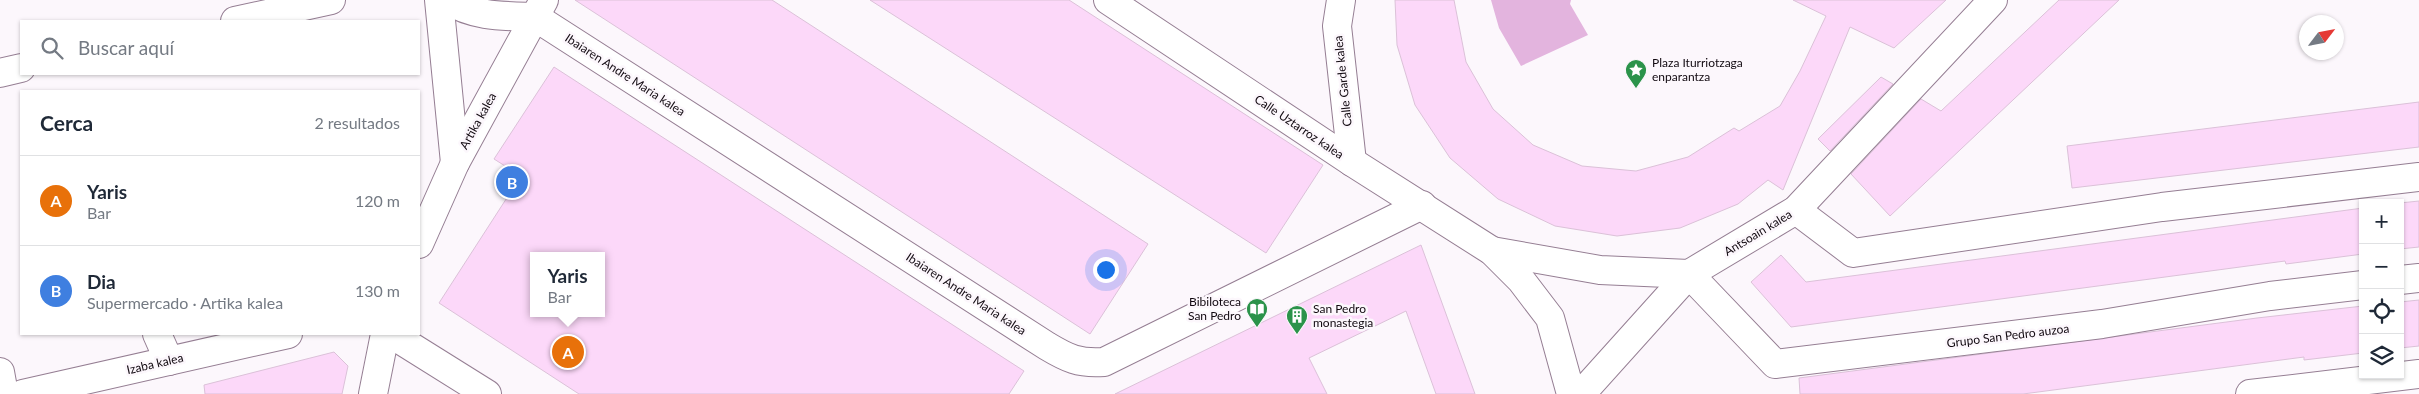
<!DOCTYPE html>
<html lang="es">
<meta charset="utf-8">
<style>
:root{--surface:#fff;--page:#f6f6f7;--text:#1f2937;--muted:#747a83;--line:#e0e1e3;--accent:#2b934a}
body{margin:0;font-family:Lato,sans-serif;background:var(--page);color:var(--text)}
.controls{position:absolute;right:15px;bottom:15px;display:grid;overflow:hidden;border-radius:0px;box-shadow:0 1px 4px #0004}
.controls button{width:45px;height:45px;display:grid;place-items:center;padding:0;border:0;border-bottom:1px solid var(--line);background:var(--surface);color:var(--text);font:25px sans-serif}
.compass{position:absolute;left:2299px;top:15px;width:45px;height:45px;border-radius:50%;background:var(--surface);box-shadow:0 1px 4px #0004;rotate:58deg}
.you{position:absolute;left:1105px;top:269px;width:18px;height:18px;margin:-12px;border:4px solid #fff;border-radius:50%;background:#1a73e8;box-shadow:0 0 0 8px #1a73e833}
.badge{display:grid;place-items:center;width:32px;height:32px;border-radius:50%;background:var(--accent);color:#fff;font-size:16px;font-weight:700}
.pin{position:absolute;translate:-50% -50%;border:2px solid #fff;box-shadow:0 1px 5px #0006}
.popup{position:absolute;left:530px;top:252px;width:75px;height:65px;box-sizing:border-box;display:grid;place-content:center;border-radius:0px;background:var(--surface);filter:drop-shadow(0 1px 4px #0005);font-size:16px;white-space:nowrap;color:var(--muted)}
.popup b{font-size:19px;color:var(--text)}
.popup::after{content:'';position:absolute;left:50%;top:100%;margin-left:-10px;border:10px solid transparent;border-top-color:var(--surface)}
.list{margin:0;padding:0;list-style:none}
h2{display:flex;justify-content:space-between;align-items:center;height:65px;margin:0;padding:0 20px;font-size:21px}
h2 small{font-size:16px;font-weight:400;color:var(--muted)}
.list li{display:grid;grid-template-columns:32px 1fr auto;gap:15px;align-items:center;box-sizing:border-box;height:90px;padding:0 20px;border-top:1px solid var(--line)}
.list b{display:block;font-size:19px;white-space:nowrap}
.list p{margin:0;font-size:16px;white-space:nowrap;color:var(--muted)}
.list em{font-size:16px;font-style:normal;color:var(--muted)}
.icon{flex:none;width:28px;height:28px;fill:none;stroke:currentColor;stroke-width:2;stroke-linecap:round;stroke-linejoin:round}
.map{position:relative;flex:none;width:2419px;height:394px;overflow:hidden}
.search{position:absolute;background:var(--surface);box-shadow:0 1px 4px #0004;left:20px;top:20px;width:400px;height:55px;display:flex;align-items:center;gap:12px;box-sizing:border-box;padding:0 18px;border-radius:0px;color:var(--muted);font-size:19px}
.panel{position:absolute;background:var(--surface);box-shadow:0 1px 4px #0004;left:20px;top:90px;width:400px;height:245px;border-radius:0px}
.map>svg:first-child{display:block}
</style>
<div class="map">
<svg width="2419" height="394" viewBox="0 0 2419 394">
<rect width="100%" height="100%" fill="#fcf7fc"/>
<path fill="#e3b4de" d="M 1491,0 L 1571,0 L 1570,4 L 1588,35 L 1521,66 L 1499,28 Z"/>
<g fill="#fcd8f9" stroke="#dbc1d8" fill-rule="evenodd">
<path d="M 575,0 L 772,0 L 1148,244 L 1090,334 Z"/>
<path d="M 870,0 L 1069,0 L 1323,165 L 1266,253 Z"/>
<path d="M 1395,0 L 1454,0 L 1466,62 L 1493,109 L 1533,145 L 1582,166 L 1636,171 L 1688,157 L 1734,128 L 1739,131 L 1780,106 L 1800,71 L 1826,16 L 1793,0 L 1946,0 L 1894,48 L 1850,27 L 1783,190 L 1768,180 L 1738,204 L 1680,228 L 1617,236 L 1555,226 L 1498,199 L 1450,158 L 1415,105 L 1397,45 Z"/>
<path d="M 2059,0 L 2119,0 L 1890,216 L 1851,174 L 1921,99 L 1941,111 Z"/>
<path d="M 554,67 L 1024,371 L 1009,394 L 579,394 L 439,303 L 521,176 L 494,159 ZM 534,256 L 602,256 L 602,313 L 534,313 Z"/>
<path d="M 1881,77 L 1893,84 L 1830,151 L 1818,139 Z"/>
<path d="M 2419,102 L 2419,147 L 2072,188 L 2067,146 Z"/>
<path d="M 2419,201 L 2419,247 L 2400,249 L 2400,203 Z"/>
<path d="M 2363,208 L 2363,254 L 2286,264 L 2285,261 L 1791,327 L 1751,282 L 1781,255 L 1806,282 Z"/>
<path d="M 1421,245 L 1475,394 L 1436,394 L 1406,311 L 1309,358 L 1327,394 L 1115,394 Z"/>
<path d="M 2419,300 L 2419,346 L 2400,348 L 2400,302 Z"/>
<path d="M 2363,306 L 2363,353 L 2304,360 L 2304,357 L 2023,394 L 1800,394 L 1799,378 L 2257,318 Z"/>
<path d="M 334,352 L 348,366 L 342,394 L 205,394 L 204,385 Z"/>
</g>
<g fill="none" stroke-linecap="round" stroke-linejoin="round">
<g stroke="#957e93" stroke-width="30">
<g id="street">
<path d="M 439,0 L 455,163"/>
<path d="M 448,0 C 473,17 505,16 535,17 L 1047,346 C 1067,358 1079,364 1104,362 L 1422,205"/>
<path d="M 1108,0 L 1352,162 L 1492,251 L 1521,280 L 1550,318 L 1571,394"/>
<path d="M 1341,0 L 1337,26 L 1352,162"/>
<path d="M 235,21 L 331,0"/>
<path d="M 0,73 L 21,68"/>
<path d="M 1796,210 L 1853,253 L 2162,207 L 2419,177"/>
<path d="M 1492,251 L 1600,270 L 1689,274 L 1775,364 L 2102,324 L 2270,296 L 2363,285"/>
<path d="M 2400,280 L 2419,278"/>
<path d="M 157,334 L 169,361"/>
<path d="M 391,334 L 487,394"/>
<path d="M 23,394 L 288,334"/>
<path d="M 1581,394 L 1689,274 L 1796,210 L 1993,0"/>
<path d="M 2250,394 L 2419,374"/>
</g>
</g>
<g stroke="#957e93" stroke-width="30">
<g id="secondary">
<path d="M 419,244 L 455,163 L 544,0"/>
<path d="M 0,372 L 4,394"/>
<path d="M 373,394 L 385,334"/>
</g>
</g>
<use href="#street" stroke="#fff" stroke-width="28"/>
<use href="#secondary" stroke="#fff" stroke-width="28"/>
</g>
<defs>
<g id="sight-pin" transform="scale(1.125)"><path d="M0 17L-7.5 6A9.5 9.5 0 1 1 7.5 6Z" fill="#2b934a" stroke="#fcf7fc"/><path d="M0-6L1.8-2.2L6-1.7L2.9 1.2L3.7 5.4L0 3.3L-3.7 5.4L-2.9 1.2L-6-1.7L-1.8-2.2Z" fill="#fff"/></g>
<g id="library-pin" transform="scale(1.125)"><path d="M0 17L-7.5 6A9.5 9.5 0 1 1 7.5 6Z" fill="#2b934a" stroke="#fcf7fc"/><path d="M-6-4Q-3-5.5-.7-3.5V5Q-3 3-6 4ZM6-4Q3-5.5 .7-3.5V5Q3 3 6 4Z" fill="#fff"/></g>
<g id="building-pin" transform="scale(1.125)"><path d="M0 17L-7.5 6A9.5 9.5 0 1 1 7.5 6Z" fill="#2b934a" stroke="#fcf7fc"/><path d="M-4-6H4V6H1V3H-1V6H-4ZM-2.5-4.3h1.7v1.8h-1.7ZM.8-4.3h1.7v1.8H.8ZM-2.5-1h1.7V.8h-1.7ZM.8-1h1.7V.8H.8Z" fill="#fff"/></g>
</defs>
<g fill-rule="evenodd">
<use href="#sight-pin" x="1636" y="70"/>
<use href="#library-pin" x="1257" y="309"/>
<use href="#building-pin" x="1297" y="316"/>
</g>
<g text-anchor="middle" stroke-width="5" stroke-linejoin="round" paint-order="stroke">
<g font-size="12" fill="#110910" stroke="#fcf7fc" text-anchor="start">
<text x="1652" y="67">Plaza Iturriotzaga<tspan x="1652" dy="14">enparantza</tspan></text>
<text x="1241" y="306" text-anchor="end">Bibiloteca<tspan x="1241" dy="14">San Pedro</tspan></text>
<text x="1313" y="313">San Pedro<tspan x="1313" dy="14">monastegia</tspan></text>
</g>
<g font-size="12" fill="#110910" stroke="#fcf7fc">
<text transform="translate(625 75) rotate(33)" y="4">Ibaiaren Andre Maria kalea</text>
<text transform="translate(1343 81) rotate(-96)" y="4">Calle Garde kalea</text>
<text transform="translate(478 121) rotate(-61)" y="4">Artika kalea</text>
<text transform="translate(1299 127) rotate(34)" y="4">Calle Uztarroz kalea</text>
<text transform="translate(1758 233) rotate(-31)" y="4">Antsoain kalea</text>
<text transform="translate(966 294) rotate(33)" y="4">Ibaiaren Andre Maria kalea</text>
<text transform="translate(2008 336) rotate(-7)" y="4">Grupo San Pedro auzoa</text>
<text transform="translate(155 364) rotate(-13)" y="4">Izaba kalea</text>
</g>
</g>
</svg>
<div class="controls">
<button>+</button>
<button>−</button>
<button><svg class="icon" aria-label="locate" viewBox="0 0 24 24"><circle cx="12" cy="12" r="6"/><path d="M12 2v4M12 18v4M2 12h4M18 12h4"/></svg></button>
<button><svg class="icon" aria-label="layers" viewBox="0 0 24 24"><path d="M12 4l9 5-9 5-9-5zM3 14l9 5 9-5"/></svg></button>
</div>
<svg class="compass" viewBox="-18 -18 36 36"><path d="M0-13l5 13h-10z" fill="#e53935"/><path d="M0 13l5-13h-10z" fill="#747a83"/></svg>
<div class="you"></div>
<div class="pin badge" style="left:568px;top:352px;background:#e8710a">A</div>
<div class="popup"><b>Yaris</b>Bar</div>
<div class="pin badge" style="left:512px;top:182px;background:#3f7fe0">B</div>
<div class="search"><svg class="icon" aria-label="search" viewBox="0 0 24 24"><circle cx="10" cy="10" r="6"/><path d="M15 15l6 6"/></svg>Buscar aquí</div>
<section class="panel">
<h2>Cerca<small>2 resultados</small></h2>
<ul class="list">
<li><span class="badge" style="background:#e8710a">A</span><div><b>Yaris</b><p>Bar</p></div><em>120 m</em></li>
<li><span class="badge" style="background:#3f7fe0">B</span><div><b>Dia</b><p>Supermercado · Artika kalea</p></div><em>130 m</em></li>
</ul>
</section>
</div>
